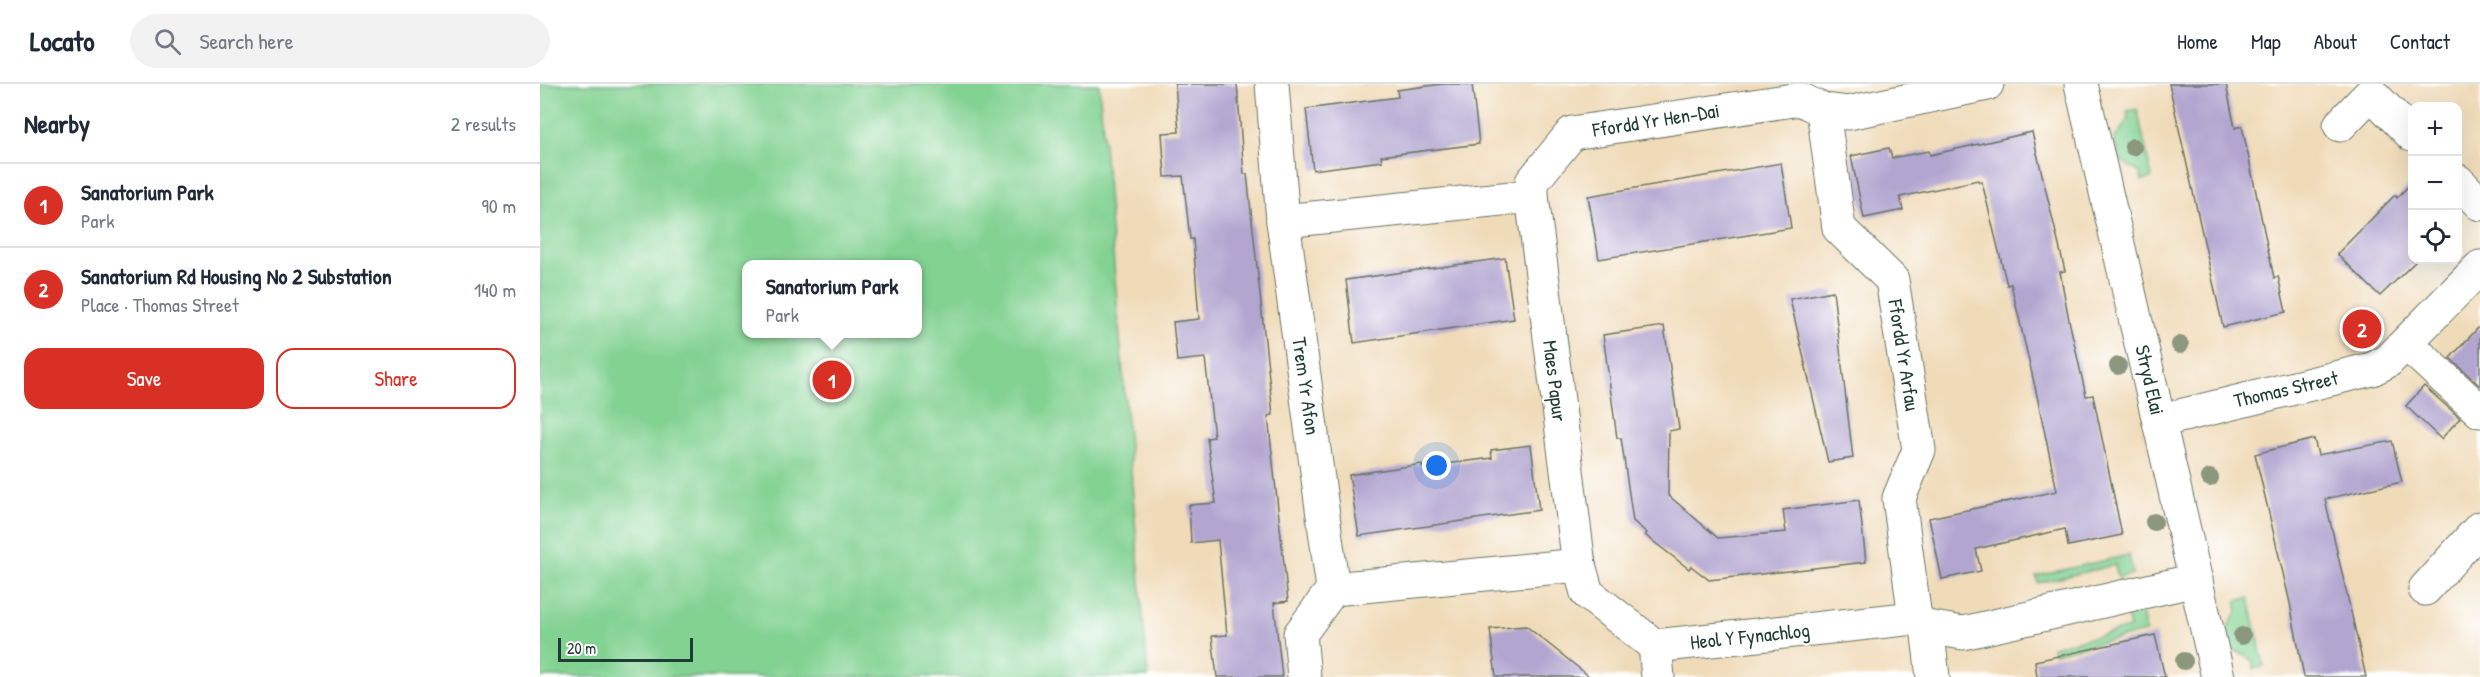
<!DOCTYPE html>
<meta charset="utf-8">
<style>
:root{--surface:#fff;--page:#f2f2f3;--text:#1f2937;--muted:#747a83;--line:#e0e1e3;--accent:#d93025}
body{margin:0;font-family:"Patrick Hand",sans-serif;background:var(--page);color:var(--text)}
.controls{position:absolute;right:18px;top:18px;display:grid;overflow:hidden;border-radius:12px;box-shadow:0 6px 24px #0002}
.controls button{width:54px;height:54px;display:grid;place-items:center;padding:0;border:0;border-bottom:2px solid var(--line);background:var(--surface);color:var(--text);font:30px sans-serif}
.scale{position:absolute;left:18px;bottom:15px;width:135px;box-sizing:border-box;padding-left:6px;border:3px solid #1f3d34;border-top:0;font-size:16px;line-height:21px;white-space:nowrap;color:#1f3d34;-webkit-text-stroke:4px #fff;paint-order:stroke}
.you{position:absolute;left:897px;top:382px;width:21px;height:21px;margin:-15px;border:4px solid #fff;border-radius:50%;background:#1a73e8;box-shadow:0 0 0 9px #1a73e833}
.badge{display:grid;place-items:center;width:39px;height:39px;border-radius:50%;background:var(--accent);color:#fff;font-size:20px;font-weight:700}
.pin{position:absolute;translate:-50% -50%;border:3px solid #fff;box-shadow:0 2px 6px #0006}
.popup{position:absolute;left:202px;top:176px;width:180px;height:78px;box-sizing:border-box;display:grid;place-content:center;border-radius:12px;background:var(--surface);filter:drop-shadow(0 2px 4px #0005);font-size:20px;white-space:nowrap;color:var(--muted)}
.popup b{font-size:22px;color:var(--text)}
.popup::after{content:'';position:absolute;left:50%;top:100%;margin-left:-12px;border:12px solid transparent;border-top-color:var(--surface)}
.list{margin:0;padding:0;list-style:none}
h2{display:flex;justify-content:space-between;align-items:center;height:78px;margin:0;padding:0 24px;font-size:26px}
h2 small{font-size:20px;font-weight:400;color:var(--muted)}
.list li{display:grid;grid-template-columns:39px 1fr auto;gap:18px;align-items:center;box-sizing:border-box;height:84px;padding:0 24px;border-top:2px solid var(--line)}
.list b{display:block;font-size:22px;white-space:nowrap}
.list p{margin:0;font-size:20px;white-space:nowrap;color:var(--muted)}
.list em{font-size:20px;font-style:normal;color:var(--muted)}
.actions{display:flex;gap:12px;padding:18px 24px}
.actions a{flex:1;padding:14px 0;border:2px solid var(--accent);border-radius:18px;text-align:center;font-size:21px;color:var(--accent)}
.actions .main{background:var(--accent);color:#fff}
.icon{flex:none;width:33px;height:33px;fill:none;stroke:currentColor;stroke-width:2;stroke-linecap:round;stroke-linejoin:round}
.map{position:relative;flex:none;width:1940px;height:593px;overflow:hidden}
header{display:flex;align-items:center;gap:36px;box-sizing:border-box;height:84px;padding:0 30px;background:var(--surface);border-bottom:2px solid var(--line)}
header strong{font-size:28px}
nav{display:flex;gap:33px;margin-inline-start:auto;font-size:21px}
.search{width:420px;height:54px;background:var(--page);display:flex;align-items:center;gap:15px;box-sizing:border-box;padding:0 21px;border-radius:33px;color:var(--muted);font-size:22px}
main{display:flex}
aside{flex:1;background:var(--surface)}
.map>svg:first-child{display:block}
</style>
<header>
<strong>Locato</strong>
<div class="search"><svg class="icon" aria-label="search" viewBox="0 0 24 24"><circle cx="10" cy="10" r="6"/><path d="M15 15l6 6"/></svg>Search here</div>
<nav><a>Home</a><a>Map</a><a>About</a><a>Contact</a></nav>
</header>
<main>
<aside>
<h2>Nearby<small>2 results</small></h2>
<ul class="list">
<li><span class="badge">1</span><div><b>Sanatorium Park</b><p>Park</p></div><em>90 m</em></li>
<li><span class="badge">2</span><div><b>Sanatorium Rd Housing No 2 Substation</b><p>Place · Thomas Street</p></div><em>140 m</em></li>
</ul>
<div class="actions"><a class="main">Save</a><a>Share</a></div>
</aside>
<div class="map">
<svg width="1940" height="593" viewBox="0 0 1940 593">
<rect width="100%" height="100%" fill="#fff"/>
<filter id="ink" filterUnits="userSpaceOnUse"><feTurbulence type="fractalNoise" baseFrequency=".0167" numOctaves="2"/><feDisplacementMap in="SourceGraphic" scale="12" xChannelSelector="R" yChannelSelector="G"/><feConvolveMatrix kernelMatrix="1 2 1 2 8 2 1 2 1" color-interpolation-filters="sRGB"/></filter>
<filter id="wash" filterUnits="userSpaceOnUse"><feTurbulence type="fractalNoise" baseFrequency=".008" numOctaves="4" result="noise"/><feDisplacementMap in="SourceGraphic" scale="24" xChannelSelector="R" yChannelSelector="G"/><feGaussianBlur stdDeviation="1.35" result="paint"/><feColorMatrix in="noise" values="0 0 0 0 0 0 0 0 0 0 0 0 0 0 0 0 0 1.4 0 .05"/><feComposite in="paint" operator="in"/></filter>
<g filter="url(#wash)">
<rect width="100%" height="100%" fill="#f0dbb9"/>
<g fill="#82d292" stroke="#508863" stroke-width="1.5" fill-rule="evenodd">
<path d="M 0,0 L 559,0 L 608,593 L 0,593 ZM 206,180 L 378,180 L 378,250 L 206,250 Z"/>
<path d="M 1597,25 L 1612,94 L 1602,97 L 1600,89 L 1579,75 L 1574,56 L 1588,35 L 1587,27 Z"/>
<path d="M 1589,471 L 1593,490 L 1578,494 L 1575,481 L 1498,499 L 1496,492 Z"/>
<path d="M 1709,514 L 1724,582 L 1714,585 L 1712,576 L 1691,564 L 1687,544 L 1698,527 L 1696,517 Z"/>
<path d="M 1602,528 L 1606,548 L 1514,569 L 1512,563 L 1590,544 L 1587,531 Z"/>
</g>
<g id="blocks">
<g fill="#b2a6d0">
<path d="M 635,0 L 697,0 L 704,90 L 707,90 L 733,331 L 728,332 L 748,517 L 734,519 L 742,593 L 677,593 L 672,552 L 687,551 L 678,456 L 651,459 L 649,421 L 676,419 L 667,354 L 674,353 L 665,274 L 637,277 L 633,238 L 659,235 L 653,155 L 650,155 L 643,92 L 625,93 L 622,49 L 639,48 Z"/>
<path d="M 902,0 L 932,0 L 939,60 L 841,72 L 842,77 L 773,86 L 766,25 L 858,13 L 857,6 Z"/>
<path d="M 1629,0 L 1686,0 L 1695,44 L 1702,42 L 1734,194 L 1738,192 L 1746,228 L 1683,243 Z"/>
<path d="M 1492,48 L 1525,187 L 1520,188 L 1529,236 L 1546,312 L 1553,311 L 1582,451 L 1528,462 L 1525,445 L 1436,465 L 1441,487 L 1402,495 L 1389,434 L 1517,407 L 1496,307 L 1471,200 L 1467,201 L 1442,98 L 1439,98 L 1438,96 L 1360,113 L 1363,126 L 1324,134 L 1311,72 L 1349,64 L 1352,74 L 1389,67 L 1390,71 Z"/>
<path d="M 1241,79 L 1251,144 L 1059,175 L 1048,112 Z"/>
<path d="M 1872,98 L 1872,176 L 1877,176 L 1840,212 L 1797,170 L 1855,111 L 1857,114 Z"/>
<path d="M 965,174 L 974,235 L 814,259 L 806,196 Z"/>
<path d="M 1293,207 L 1313,374 L 1288,378 L 1250,215 Z"/>
<path d="M 1124,242 L 1139,345 L 1129,347 L 1128,411 L 1178,454 L 1246,448 L 1243,426 L 1319,416 L 1326,478 L 1169,496 L 1151,482 L 1149,485 L 1105,451 L 1107,449 L 1093,437 L 1081,354 L 1077,354 L 1063,251 Z"/>
<path d="M 1940,242 L 1940,302 L 1910,274 Z"/>
<path d="M 1884,302 L 1920,334 L 1901,355 L 1866,322 Z"/>
<path d="M 1774,355 L 1778,371 L 1852,357 L 1862,398 L 1785,415 L 1826,593 L 1764,593 L 1750,519 L 1715,370 Z"/>
<path d="M 991,361 L 999,426 L 819,452 L 809,391 L 882,380 L 882,383 L 952,374 L 951,366 Z"/>
<path d="M 986,542 L 1050,593 L 956,593 L 950,545 Z"/>
<path d="M 1615,551 L 1625,593 L 1497,593 L 1495,577 Z"/>
</g>
</g>
</g>
<g filter="url(#ink)">
<use href="#blocks" fill-opacity="0" stroke="#687463" stroke-width="1.5"/>
<g fill="none" stroke-linecap="round" stroke-linejoin="round">
<g stroke="#687463" stroke-width="35">
<g id="minor">
<path d="M 732,0 L 743,137 L 793,505 L 760,550 L 764,593"/>
<path d="M 1541,0 L 1678,593"/>
<path d="M 1283,26 L 1299,144 L 1352,196 L 1379,366 L 1359,414 L 1375,534"/>
<path d="M 1800,41 L 1831,9 L 1872,51"/>
<path d="M 1918,97 L 1940,120"/>
<path d="M 992,112 L 1039,481"/>
<path d="M 743,137 L 992,112 L 992,98 L 1032,49 L 1260,15 L 1283,26 L 1308,29 L 1447,0"/>
<path d="M 1867,260 L 1940,327"/>
<path d="M 1619,337 L 1832,285 L 1848,277 L 1940,183"/>
<path d="M 793,505 L 1039,481 L 1047,509 L 1115,562 L 1375,534 L 1387,543 L 1423,549 L 1656,496"/>
<path d="M 1885,505 L 1940,444"/>
<path d="M 1387,543 L 1393,593"/>
<path d="M 1115,562 L 1118,593"/>
</g>
</g>
<use href="#minor" stroke="#fff" stroke-width="33"/>
</g>
<g fill="#8b987d">
<circle cx="1593" cy="63" r="9"/>
<circle cx="1640" cy="261" r="9"/>
<circle cx="1578" cy="282" r="9"/>
<circle cx="1670" cy="394" r="9"/>
<circle cx="1614" cy="438" r="9"/>
<circle cx="1702" cy="552" r="9"/>
<circle cx="1644" cy="577" r="9"/>
</g>
</g>
<g text-anchor="middle" stroke-width="4.5" stroke-linejoin="round" paint-order="stroke">
<g font-size="20" fill="#1f3d34" stroke="#fff">
<text transform="translate(1116 36) rotate(-9)" y="7">Ffordd Yr Hen-Dai</text>
<text transform="translate(1364 271) rotate(81)" y="7">Ffordd Yr Arfau</text>
<text transform="translate(1610 296) rotate(77)" y="7">Stryd Elai</text>
<text transform="translate(1015 297) rotate(83)" y="7">Maes Papur</text>
<text transform="translate(766 302) rotate(82)" y="7">Trem Yr Afon</text>
<text transform="translate(1746 305) rotate(-13)" y="7">Thomas Street</text>
<text transform="translate(1210 552) rotate(-6)" y="7">Heol Y Fynachlog</text>
</g>
</g>
</svg>
<div class="controls">
<button>+</button>
<button>−</button>
<button><svg class="icon" aria-label="locate" viewBox="0 0 24 24"><circle cx="12" cy="12" r="6"/><path d="M12 2v4M12 18v4M2 12h4M18 12h4"/></svg></button>
</div>
<div class="scale">20 m</div>
<div class="you"></div>
<div class="pin badge" style="left:292px;top:296px">1</div>
<div class="popup"><b>Sanatorium Park</b>Park</div>
<div class="pin badge" style="left:1822px;top:245px">2</div>
</div>
</main>
